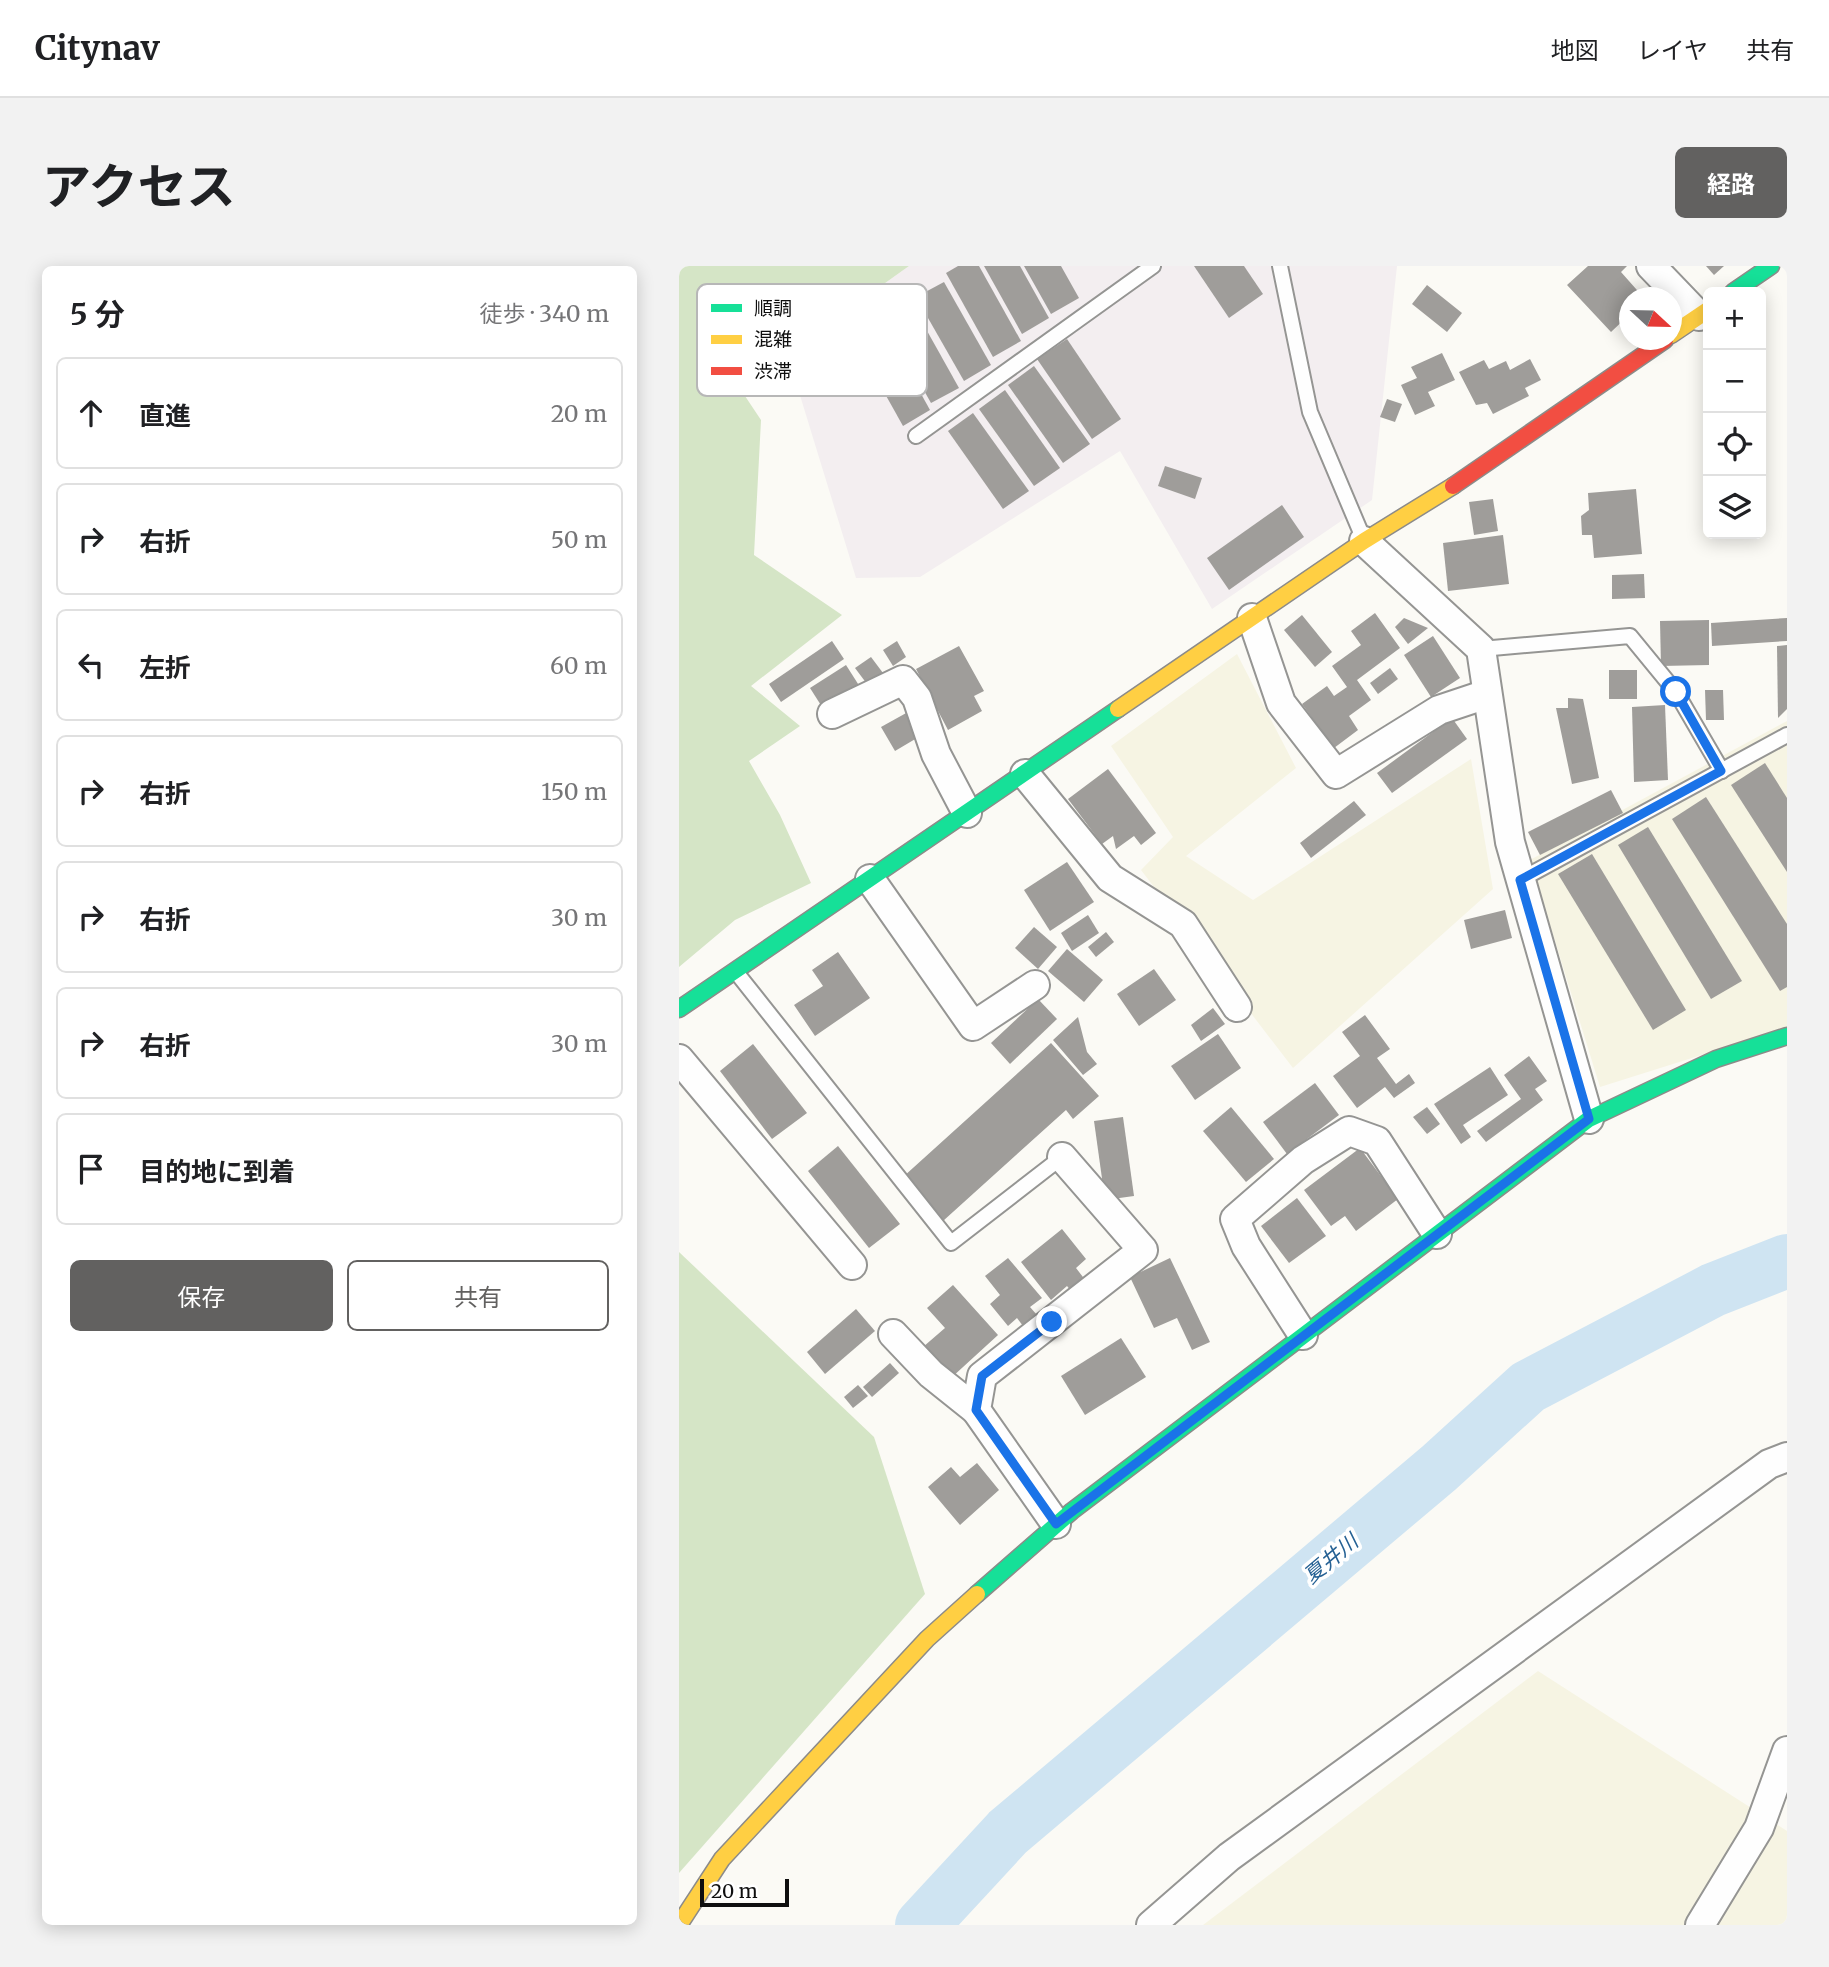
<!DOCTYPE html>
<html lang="ja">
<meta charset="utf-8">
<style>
:root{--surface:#fff;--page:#f2f2f2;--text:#202124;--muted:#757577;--line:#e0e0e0;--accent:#626160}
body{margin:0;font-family:Merriweather,"Noto Sans JP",serif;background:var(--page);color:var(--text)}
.controls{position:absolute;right:21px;top:21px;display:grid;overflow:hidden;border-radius:10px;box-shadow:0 4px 18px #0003}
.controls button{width:63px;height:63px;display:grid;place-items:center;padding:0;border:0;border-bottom:2px solid var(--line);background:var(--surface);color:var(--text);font:35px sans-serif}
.compass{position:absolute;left:940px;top:21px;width:63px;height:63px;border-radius:50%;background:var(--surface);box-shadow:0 4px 18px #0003;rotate:112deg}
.scale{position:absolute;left:21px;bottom:18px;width:89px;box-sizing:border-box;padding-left:7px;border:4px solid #0f0f0f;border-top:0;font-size:19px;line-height:24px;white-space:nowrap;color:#0f0f0f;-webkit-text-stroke:5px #fff;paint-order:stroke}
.stop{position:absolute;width:21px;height:21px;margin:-16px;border:5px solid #1a73e8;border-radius:50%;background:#fff}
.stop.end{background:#1a73e8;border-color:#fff;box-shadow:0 2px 7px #0008}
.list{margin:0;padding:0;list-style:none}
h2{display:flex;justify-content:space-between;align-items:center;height:91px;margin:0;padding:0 28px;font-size:30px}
h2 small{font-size:23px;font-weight:400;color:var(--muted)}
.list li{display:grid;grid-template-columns:46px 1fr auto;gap:21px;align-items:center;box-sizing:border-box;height:112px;margin:0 14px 14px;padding:0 14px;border:2px solid var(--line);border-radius:10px}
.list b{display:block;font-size:26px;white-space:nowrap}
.list em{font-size:23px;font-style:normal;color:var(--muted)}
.actions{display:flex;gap:14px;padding:21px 28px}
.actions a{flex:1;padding:16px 0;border:2px solid var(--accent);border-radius:10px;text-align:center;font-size:24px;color:var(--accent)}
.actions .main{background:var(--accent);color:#fff}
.icon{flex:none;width:38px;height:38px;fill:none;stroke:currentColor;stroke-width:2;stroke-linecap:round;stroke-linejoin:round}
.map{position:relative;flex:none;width:1108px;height:1659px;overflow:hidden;border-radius:10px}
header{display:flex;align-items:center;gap:42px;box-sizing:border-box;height:98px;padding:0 35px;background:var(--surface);border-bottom:2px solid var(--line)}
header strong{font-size:33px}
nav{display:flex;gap:38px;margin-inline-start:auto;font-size:24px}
.intro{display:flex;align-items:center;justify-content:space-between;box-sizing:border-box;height:168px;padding:0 42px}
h1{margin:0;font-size:49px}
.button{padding:18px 32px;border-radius:10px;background:var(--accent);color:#fff;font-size:24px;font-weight:700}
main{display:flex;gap:42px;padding:0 42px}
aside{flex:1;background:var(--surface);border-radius:10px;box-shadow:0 4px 18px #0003}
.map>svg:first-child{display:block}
</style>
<header>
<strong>Citynav</strong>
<nav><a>地図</a><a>レイヤ</a><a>共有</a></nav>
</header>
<div class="intro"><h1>アクセス</h1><a class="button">経路</a></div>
<main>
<aside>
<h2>5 分<small>徒歩 · 340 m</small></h2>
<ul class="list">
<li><svg class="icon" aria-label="ahead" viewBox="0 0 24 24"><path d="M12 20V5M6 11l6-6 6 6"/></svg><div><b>直進</b></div><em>20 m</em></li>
<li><svg class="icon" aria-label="right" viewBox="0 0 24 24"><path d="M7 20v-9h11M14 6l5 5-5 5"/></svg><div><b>右折</b></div><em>50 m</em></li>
<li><svg class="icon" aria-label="left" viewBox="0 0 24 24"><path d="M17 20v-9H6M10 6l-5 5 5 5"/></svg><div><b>左折</b></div><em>60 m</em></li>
<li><svg class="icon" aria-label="right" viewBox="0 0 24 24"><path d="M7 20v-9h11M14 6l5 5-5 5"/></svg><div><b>右折</b></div><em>150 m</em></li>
<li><svg class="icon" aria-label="right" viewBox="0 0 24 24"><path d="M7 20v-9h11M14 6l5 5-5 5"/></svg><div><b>右折</b></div><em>30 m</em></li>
<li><svg class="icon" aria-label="right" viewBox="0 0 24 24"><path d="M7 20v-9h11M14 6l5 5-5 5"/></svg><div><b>右折</b></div><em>30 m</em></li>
<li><svg class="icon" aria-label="arrive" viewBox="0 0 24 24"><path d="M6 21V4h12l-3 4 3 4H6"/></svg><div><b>目的地に到着</b></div></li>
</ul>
<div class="actions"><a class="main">保存</a><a>共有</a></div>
</aside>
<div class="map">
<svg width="1108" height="1659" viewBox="0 0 1108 1659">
<rect width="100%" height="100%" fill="#fbfaf5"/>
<path fill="#f3eef0" d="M 230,0 L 718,0 L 693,234 L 533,343 L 441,185 L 241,311 L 177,312 L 108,87 Z"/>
<g fill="#f6f4e3">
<path d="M 558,388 L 617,502 L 507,590 L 574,634 L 792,493 L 814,623 L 614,802 L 462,604 L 494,571 L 432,480 Z"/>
<path d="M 1108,455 L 1108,762 L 921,821 L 851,594 Z"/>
<path d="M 859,1405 L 1108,1565 L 1108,1659 L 524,1659 Z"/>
</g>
<g fill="#d5e5c6">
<path d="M 0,0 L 230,0 L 60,121 L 82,154 L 75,289 L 163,349 L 72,420 L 121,460 L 70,495 L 101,549 L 132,617 L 56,654 L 0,701 Z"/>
<path d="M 0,986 L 195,1171 L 246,1328 L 0,1607 Z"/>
</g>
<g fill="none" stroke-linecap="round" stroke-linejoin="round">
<path stroke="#cfe4f2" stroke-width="54" d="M 243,1659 L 329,1566 L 760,1202 L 849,1121 L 1034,1024 L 1108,995"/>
</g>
<g fill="#9f9d9a">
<path d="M 279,0 L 300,0 L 342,75 L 314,91 L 267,7 Z"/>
<path d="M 305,0 L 341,0 L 370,52 L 343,68 Z"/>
<path d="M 345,0 L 382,0 L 400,32 L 372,48 Z"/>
<path d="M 515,0 L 565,0 L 584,28 L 550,52 Z"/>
<path d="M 909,0 L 948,0 L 942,6 L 965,32 L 950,32 L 950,49 L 932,66 L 888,19 Z"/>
<path d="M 1027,0 L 1045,0 L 1035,9 Z"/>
<path d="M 265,16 L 312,99 L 285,115 L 237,31 Z"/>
<path d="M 748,19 L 783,47 L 768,66 L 733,38 Z"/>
<path d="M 233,38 L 280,122 L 252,137 L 205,53 Z"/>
<path d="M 205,61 L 251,144 L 224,160 L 177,76 Z"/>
<path d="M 388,73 L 442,153 L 413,173 L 358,93 Z"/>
<path d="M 763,87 L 776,114 L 749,126 L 756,140 L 736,149 L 722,119 L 738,112 L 732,101 Z"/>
<path d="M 851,93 L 862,114 L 846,122 L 850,130 L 814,148 L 808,137 L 797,139 L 780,106 L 805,94 L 810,103 L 827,95 L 831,104 Z"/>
<path d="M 355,100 L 411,178 L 384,197 L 329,119 Z"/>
<path d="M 326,124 L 381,202 L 355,220 L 300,143 Z"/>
<path d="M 708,133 L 723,138 L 716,156 L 701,151 Z"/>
<path d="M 294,147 L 350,225 L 324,243 L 269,165 Z"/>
<path d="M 486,200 L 523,212 L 516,233 L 479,220 Z"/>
<path d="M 957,223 L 963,288 L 915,292 L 913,269 L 903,269 L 902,250 L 910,244 L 909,227 Z"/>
<path d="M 814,233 L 819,265 L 795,269 L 790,236 Z"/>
<path d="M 603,239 L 625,271 L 550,324 L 528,292 Z"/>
<path d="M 824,269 L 830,318 L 769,325 L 764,277 Z"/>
<path d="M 965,308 L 966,332 L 933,333 L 933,309 Z"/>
<path d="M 696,347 L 721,382 L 678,414 L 692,434 L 670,450 L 679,464 L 655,482 L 623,438 L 648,420 L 655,430 L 668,421 L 653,400 L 682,379 L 672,365 Z"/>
<path d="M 623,349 L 653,386 L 636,401 L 605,364 Z"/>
<path d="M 725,352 L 749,362 L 729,378 L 716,361 Z"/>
<path d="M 1108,352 L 1108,375 L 1033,380 L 1032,357 Z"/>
<path d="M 1030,354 L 1030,399 L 982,400 L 981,355 Z"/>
<path d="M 754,370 L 781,412 L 752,431 L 725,389 Z"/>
<path d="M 153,375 L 165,393 L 102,436 L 90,418 Z"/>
<path d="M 218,375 L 227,391 L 214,400 L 204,384 Z"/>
<path d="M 1108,379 L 1108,443 L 1099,452 L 1098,380 Z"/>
<path d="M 280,380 L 305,425 L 295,430 L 303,445 L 269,464 L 237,403 Z"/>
<path d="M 192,391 L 204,407 L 188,418 L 176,402 Z"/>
<path d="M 167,399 L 181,421 L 145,444 L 131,422 Z"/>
<path d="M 711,402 L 719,413 L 699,428 L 691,417 Z"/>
<rect x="930" y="404" width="28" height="29"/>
<path d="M 1026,424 L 1044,424 L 1045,454 L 1027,454 Z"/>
<path d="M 889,432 L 904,433 L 920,512 L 893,518 L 877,442 L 889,442 Z"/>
<path d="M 986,439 L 989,514 L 955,516 L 953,441 Z"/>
<path d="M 229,446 L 243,469 L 216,485 L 202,461 Z"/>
<path d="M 773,452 L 788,473 L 713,527 L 698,507 Z"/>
<path d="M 1086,497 L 1108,532 L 1108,606 L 1052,519 Z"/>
<path d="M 429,503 L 477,567 L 462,579 L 455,570 L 437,583 L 434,570 L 423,578 L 389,533 Z"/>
<path d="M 932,524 L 944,547 L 861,589 L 849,566 Z"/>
<path d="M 1027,531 L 1108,658 L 1108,721 L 1101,725 L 993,553 Z"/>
<path d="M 675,535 L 687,549 L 632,592 L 621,577 Z"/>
<path d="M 969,561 L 1063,715 L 1032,733 L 939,579 Z"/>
<path d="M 913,588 L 1007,744 L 974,764 L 879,608 Z"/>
<path d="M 388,596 L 415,636 L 371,665 L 345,624 Z"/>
<path d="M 826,644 L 833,672 L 792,683 L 785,654 Z"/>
<path d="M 409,649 L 420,667 L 393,685 L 382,667 Z"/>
<path d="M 355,661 L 378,681 L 359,703 L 336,682 Z"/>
<path d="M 427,666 L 435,676 L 417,691 L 409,681 Z"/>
<path d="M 388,683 L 424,714 L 405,736 L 369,705 Z"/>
<path d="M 159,686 L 191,732 L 136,770 L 115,739 L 144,720 L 133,704 Z"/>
<path d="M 475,703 L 497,734 L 460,760 L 438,728 Z"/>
<path d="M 359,733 L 378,753 L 331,798 L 312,777 Z"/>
<path d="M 534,742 L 546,758 L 522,775 L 512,759 Z"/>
<path d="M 686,749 L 711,783 L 698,792 L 717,818 L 730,808 L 736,817 L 715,832 L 706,821 L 678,842 L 654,810 L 681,790 L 663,766 Z"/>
<path d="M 399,751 L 408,786 L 418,798 L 404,809 L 374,774 Z"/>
<path d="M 539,768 L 562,802 L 516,834 L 492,800 Z"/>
<path d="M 372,777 L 420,830 L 394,853 L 387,844 L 264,955 L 224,911 Z"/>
<path d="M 74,778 L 128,847 L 93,873 L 41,805 Z"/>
<path d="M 850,790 L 868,815 L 856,823 L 864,834 L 807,876 L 798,865 L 842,833 L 825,809 Z"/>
<path d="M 811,801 L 829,829 L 784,859 L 792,871 L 782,878 L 755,838 Z"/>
<path d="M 636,817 L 660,849 L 608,888 L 584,856 Z"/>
<path d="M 552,841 L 595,893 L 567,916 L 524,865 Z"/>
<path d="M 748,841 L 761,858 L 748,868 L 734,851 Z"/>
<path d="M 444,851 L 455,930 L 426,934 L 415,855 Z"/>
<path d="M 159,880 L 221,958 L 190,982 L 129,905 Z"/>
<path d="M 681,882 L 719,933 L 677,965 L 666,950 L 652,960 L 625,924 Z"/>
<path d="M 618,932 L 647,970 L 610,997 L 582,960 Z"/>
<path d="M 383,963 L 407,993 L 397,1002 L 407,1015 L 393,1026 L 388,1020 L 372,1034 L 342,996 Z"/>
<path d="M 329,992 L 363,1032 L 351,1041 L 358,1049 L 344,1060 L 338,1052 L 329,1060 L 311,1038 L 321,1029 L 306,1010 Z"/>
<path d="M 491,992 L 531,1076 L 513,1084 L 498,1052 L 475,1062 L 451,1011 Z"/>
<path d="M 274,1019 L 319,1069 L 272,1112 L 244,1081 L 266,1062 L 248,1042 Z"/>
<path d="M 177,1043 L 196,1065 L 146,1108 L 128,1086 Z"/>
<path d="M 442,1072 L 467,1111 L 406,1149 L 382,1110 Z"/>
<path d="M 211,1097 L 220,1107 L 193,1131 L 184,1121 Z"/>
<path d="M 179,1119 L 189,1130 L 174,1142 L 165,1131 Z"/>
<path d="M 298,1197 L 320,1224 L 281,1259 L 249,1221 L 272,1201 L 281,1211 Z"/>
</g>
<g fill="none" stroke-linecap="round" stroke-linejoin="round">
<g stroke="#959593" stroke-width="18">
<g id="lane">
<path d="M 601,0 L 631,146 L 685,274"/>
<path d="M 237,170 L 474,0"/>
<path d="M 802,383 L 951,370 L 997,426 L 1043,505"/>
<path d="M 841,614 L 1108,469"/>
<path d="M 57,706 L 272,977 L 383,891"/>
</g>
</g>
<g stroke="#959593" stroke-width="32">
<g id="street">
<path d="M 972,0 L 1020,50"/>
<path d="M 685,275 L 802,383 L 831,576 L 910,853"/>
<path d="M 573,352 L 602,437 L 657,508 L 760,444 L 808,428"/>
<path d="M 153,448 L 224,414 L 238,432 L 257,488 L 288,547"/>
<path d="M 346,508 L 431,612 L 504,658 L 558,741"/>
<path d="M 191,613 L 294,760 L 356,719"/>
<path d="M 0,793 L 173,999"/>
<path d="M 214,1068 L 252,1108 L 297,1144"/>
<path d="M 624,1069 L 567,980 L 556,953 L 624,894 L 670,865 L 698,875 L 758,968"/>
<path d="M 377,1258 L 297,1144 L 303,1110 L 464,984 L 383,891"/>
<path d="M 472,1659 L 550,1591 L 1090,1198 L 1108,1191"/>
<path d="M 1021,1659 L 1080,1562 L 1108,1485"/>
</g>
</g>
<g stroke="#8c8b89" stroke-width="19">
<g id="fast">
<path d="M 1054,26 L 1092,0"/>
<path d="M 0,743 L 439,443"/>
<path d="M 298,1328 L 393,1245 L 910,853 L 1037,793 L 1108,770"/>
</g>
</g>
<g stroke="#8c8b89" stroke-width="19">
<g id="slow">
<path d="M 992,69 L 1029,44"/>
<path d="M 439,443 L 685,275 L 774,220"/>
<path d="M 0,1659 L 43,1593 L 248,1373 L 298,1328"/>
</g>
</g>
<g stroke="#8c8b89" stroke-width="19">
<path id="jam" d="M 774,220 L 986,74"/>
</g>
<use href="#lane" stroke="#fefefe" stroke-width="14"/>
<use href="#street" stroke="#fefefe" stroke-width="28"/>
<use href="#fast" stroke="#16e098" stroke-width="16"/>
<use href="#slow" stroke="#ffcf43" stroke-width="16"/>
<use href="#jam" stroke="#f24e42" stroke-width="16"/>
</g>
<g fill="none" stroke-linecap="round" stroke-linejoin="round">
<path stroke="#1a73e8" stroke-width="9" d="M 373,1056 L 303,1110 L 297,1144 L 377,1258 L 910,853 L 841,614 L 1042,505 L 997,426"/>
</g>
<g text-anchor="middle" stroke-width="7" stroke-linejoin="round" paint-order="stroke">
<g font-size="21" font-style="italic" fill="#256194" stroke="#fff">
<text transform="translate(652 1293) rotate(-40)" y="7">夏井川</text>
</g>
</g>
<rect x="18" y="18" width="230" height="112" rx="10" fill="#fff" stroke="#b7b7b7" stroke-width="2"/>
<rect x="32" y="38" width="31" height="8" fill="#16e098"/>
<rect x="32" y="69" width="31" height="9" fill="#ffcf43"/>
<rect x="32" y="101" width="31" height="8" fill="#f24e42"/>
<g font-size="19" fill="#0f0f0f">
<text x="75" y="49">順調</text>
<text x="75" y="80">混雑</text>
<text x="75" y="112">渋滞</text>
</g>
</svg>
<div class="controls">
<button>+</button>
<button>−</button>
<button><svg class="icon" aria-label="locate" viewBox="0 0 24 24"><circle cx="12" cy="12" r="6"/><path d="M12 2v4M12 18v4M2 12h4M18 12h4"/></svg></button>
<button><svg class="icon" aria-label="layers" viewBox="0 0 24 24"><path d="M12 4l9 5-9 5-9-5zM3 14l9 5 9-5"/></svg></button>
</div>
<svg class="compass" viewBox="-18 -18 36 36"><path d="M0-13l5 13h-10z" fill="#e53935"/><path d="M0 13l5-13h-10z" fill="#757577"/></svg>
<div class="scale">20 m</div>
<div class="stop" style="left:997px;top:426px"></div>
<div class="stop end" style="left:373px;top:1056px"></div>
</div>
</main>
